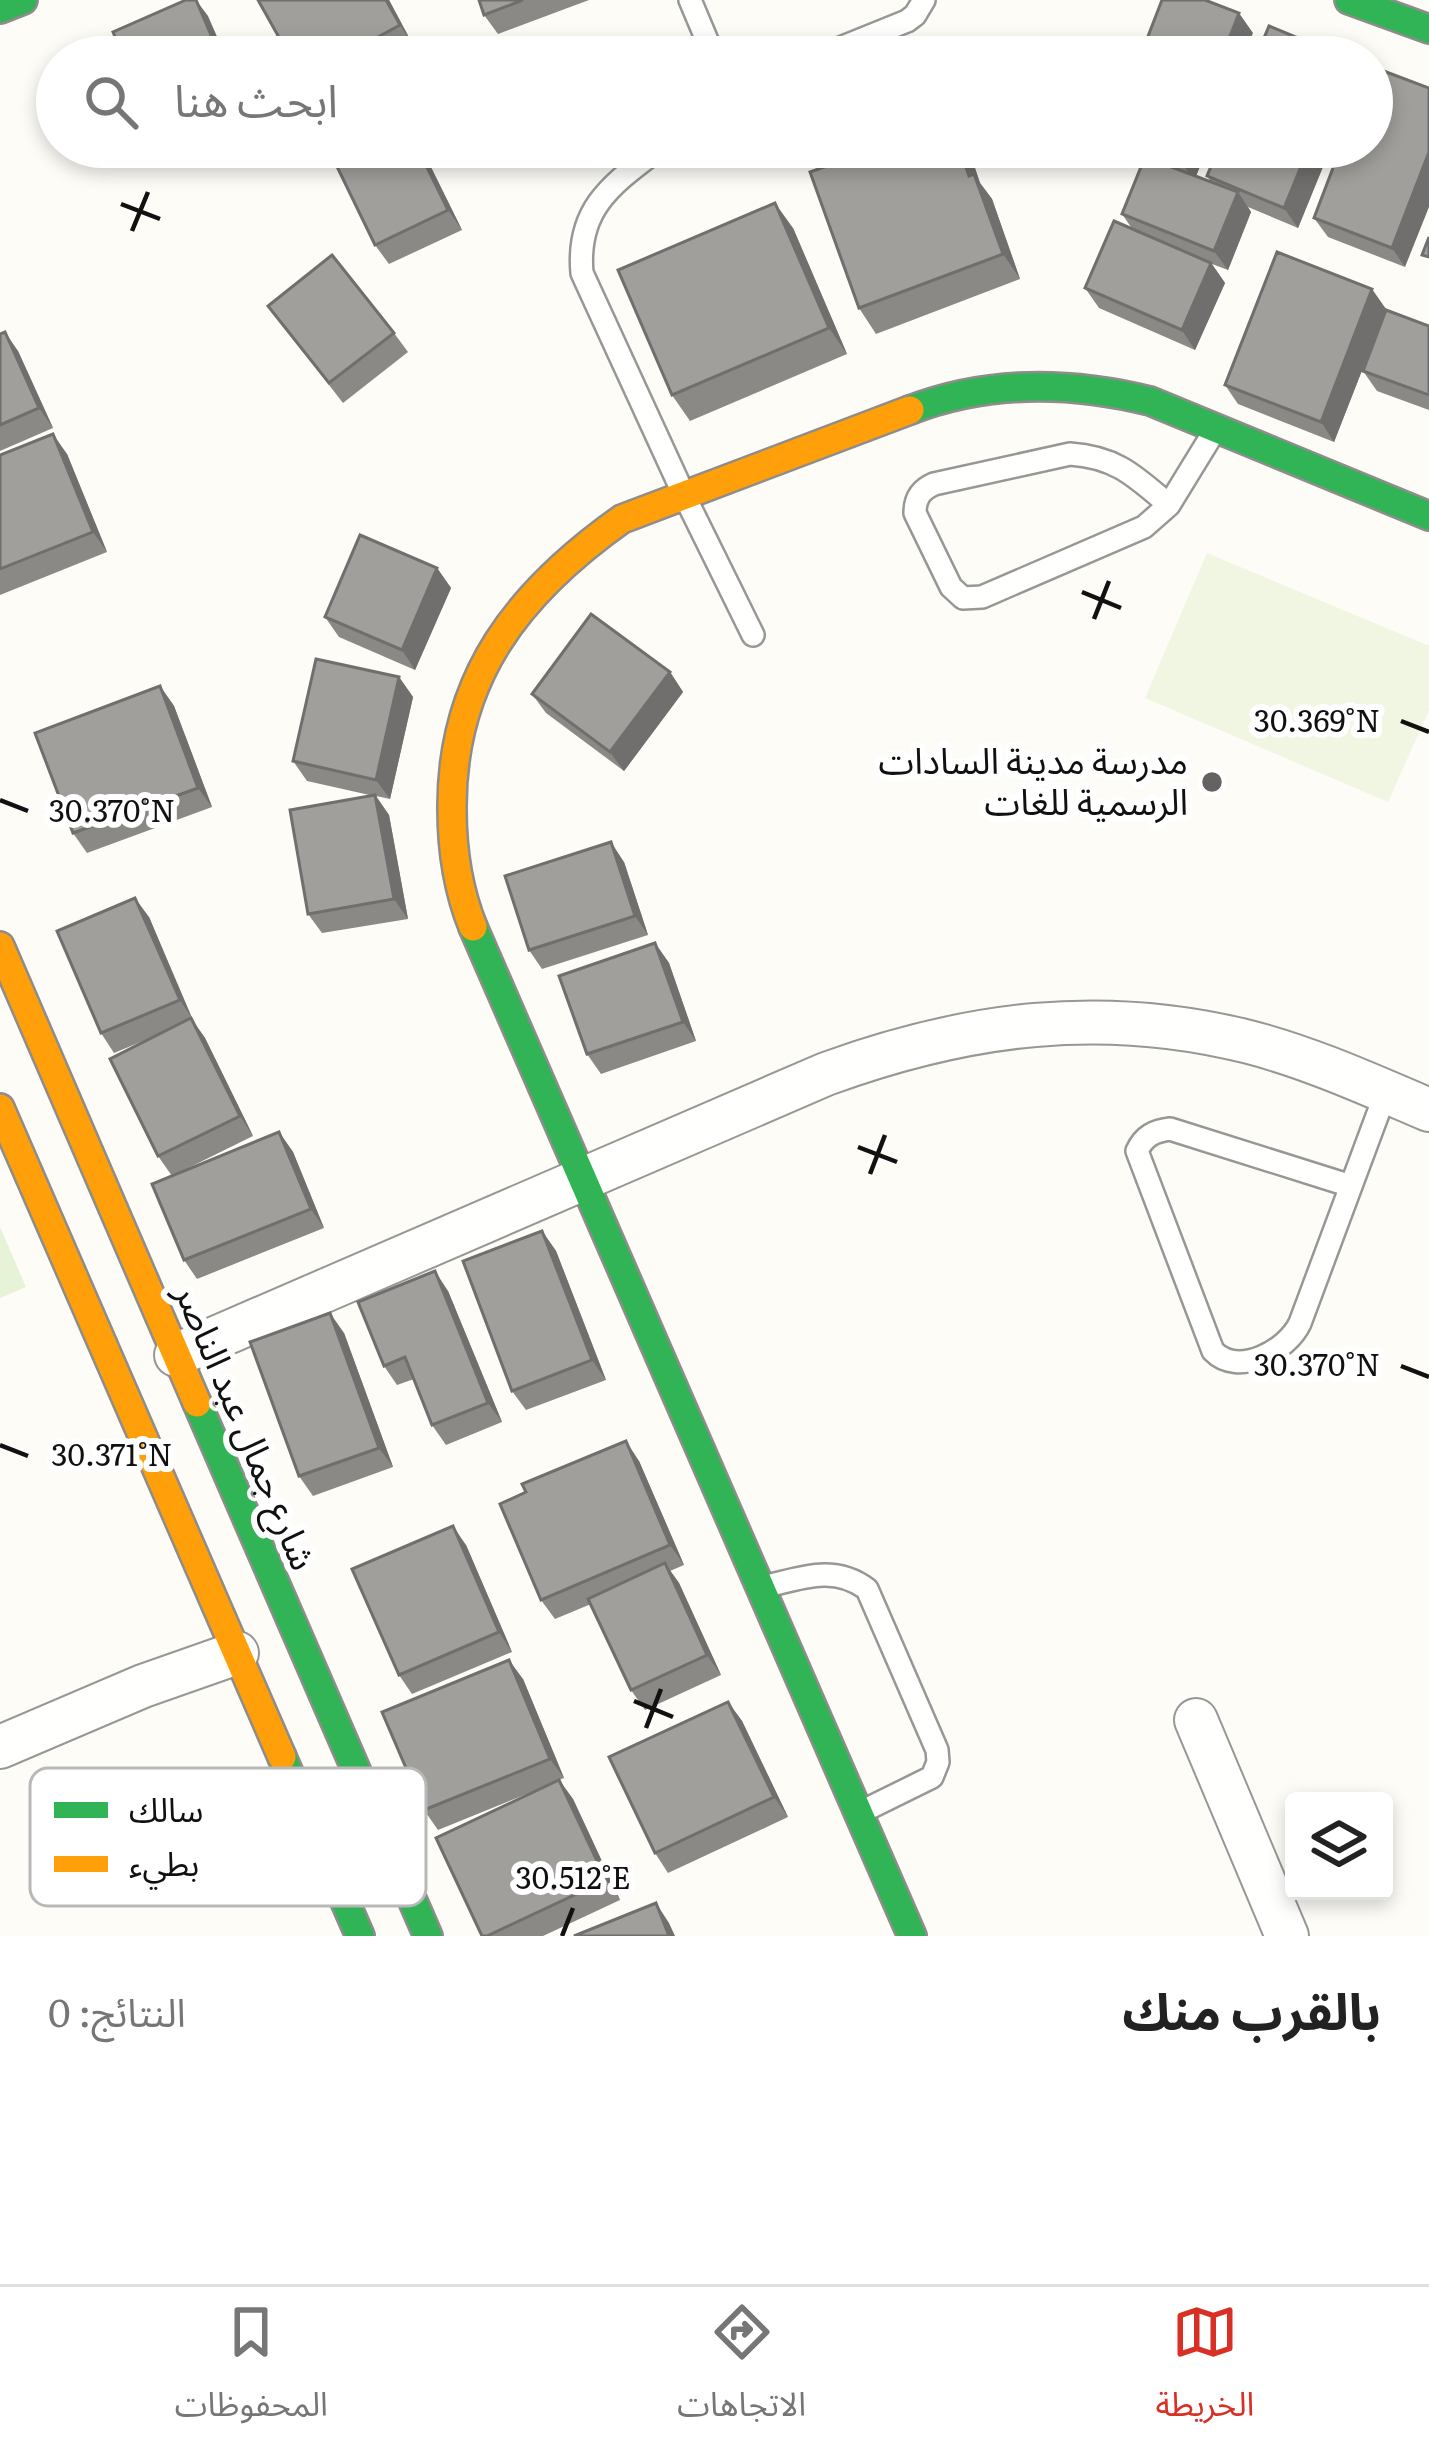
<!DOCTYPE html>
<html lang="ar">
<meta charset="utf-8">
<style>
:root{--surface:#fff;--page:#f2f2f2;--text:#222;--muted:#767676;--line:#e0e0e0;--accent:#d93025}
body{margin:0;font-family:Literata,"Noto Sans Arabic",serif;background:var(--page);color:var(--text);direction:rtl}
.controls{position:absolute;right:36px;bottom:36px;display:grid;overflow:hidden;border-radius:12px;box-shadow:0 6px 18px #0003}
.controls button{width:108px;height:108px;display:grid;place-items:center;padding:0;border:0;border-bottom:3px solid var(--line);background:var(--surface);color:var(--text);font:60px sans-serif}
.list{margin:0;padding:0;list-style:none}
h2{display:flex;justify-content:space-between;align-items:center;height:156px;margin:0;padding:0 48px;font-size:51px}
h2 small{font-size:39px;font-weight:400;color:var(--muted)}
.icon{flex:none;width:66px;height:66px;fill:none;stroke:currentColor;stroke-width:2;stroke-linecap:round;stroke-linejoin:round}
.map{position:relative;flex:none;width:1429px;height:1936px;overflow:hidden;direction:ltr}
.search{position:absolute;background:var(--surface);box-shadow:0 6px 18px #0003;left:36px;right:36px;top:36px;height:132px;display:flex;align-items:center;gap:30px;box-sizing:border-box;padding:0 42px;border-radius:66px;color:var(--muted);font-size:45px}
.sheet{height:348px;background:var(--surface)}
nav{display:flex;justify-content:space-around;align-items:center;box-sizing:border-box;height:168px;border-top:3px solid var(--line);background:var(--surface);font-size:33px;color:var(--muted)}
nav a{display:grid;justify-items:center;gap:6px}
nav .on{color:var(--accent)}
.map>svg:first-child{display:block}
</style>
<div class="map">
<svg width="1429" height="1936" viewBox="0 0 1429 1936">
<rect width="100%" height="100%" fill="#fdfcf7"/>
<path fill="#e7f3d7" d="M 0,1227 L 26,1287 L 0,1298 Z"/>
<path fill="#f0f6e1" d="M 1207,553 L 1429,646 L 1429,710 L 1388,802 L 1145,698 Z"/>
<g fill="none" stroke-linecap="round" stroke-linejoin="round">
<g stroke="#979795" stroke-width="26">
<g id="lane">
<path d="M 690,0 L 714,57"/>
<path d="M 818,57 L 907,21 L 915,15 L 924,0"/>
<path d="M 661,147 C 614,183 576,207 582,273 L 684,495 L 753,635"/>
<path d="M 1169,505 C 1135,476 1116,457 1070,454 L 934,484 C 920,490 915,499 915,513 L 951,587 L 963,598 L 982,597 L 1144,527 L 1169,505 L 1215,430"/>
<path d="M 1351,1186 L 1170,1129 C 1154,1131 1144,1136 1137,1151 L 1213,1351 C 1238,1377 1287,1351 1300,1323 L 1386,1092"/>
<path d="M 763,1587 C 801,1578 834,1564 867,1589 L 937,1750 L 938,1762 L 932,1777 L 859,1813"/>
</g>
</g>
<g stroke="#979795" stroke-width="46">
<g id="street">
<path d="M 176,1355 L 826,1074 C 966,1023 1102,1005 1249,1042 C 1311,1058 1370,1085 1429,1110"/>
<path d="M 1196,1720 L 1287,1936"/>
<path d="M 0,1747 L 143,1686 L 237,1653"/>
</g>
</g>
<g stroke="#8e8d8b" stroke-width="32">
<g id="fast">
<path d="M 1349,0 L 1429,29"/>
<path d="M 0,9 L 23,0"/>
<path d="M 910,410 C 988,380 1069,381 1150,401 L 1429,516"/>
<path d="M 473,927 L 912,1936"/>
<path d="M 197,1403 L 428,1936"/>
<path d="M 282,1757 L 360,1936"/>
</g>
</g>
<g stroke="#8e8d8b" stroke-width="32">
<g id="slow">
<path d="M 473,927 C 458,890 452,849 452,809 C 451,677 519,592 622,519 L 910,410"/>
<path d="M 0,946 L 197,1403"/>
<path d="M 0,1108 L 282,1757"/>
</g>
</g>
<use href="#lane" stroke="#fffffe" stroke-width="21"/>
<use href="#street" stroke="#fffffe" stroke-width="42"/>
<use href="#fast" stroke="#30b455" stroke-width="27"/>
<use href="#slow" stroke="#ff9f0a" stroke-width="27"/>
</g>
<g fill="#8a8986">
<path d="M 258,0 L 389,0 L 413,45 L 391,57 L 290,57 Z"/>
<path d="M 479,0 L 589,0 L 498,34 L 484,15 Z"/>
<path d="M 166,147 L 199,147 L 174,158 Z"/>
<path d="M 421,147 L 462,230 L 389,264 L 375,245 Z"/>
<path d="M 881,147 L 987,147 L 993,161 L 975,168 L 980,183 L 992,199 L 1020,279 L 876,334 L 859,308 Z"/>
<path d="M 1120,147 L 1208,147 L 1196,176 L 1211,182 L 1207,176 L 1219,147 L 1331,147 L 1298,228 L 1248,207 L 1251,212 L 1228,270 L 1212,264 L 1225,283 L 1195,350 L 1099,308 L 1085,288 L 1133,230 L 1122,214 L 1144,160 L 1124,152 Z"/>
<path d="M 1341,147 L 1405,267 L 1328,237 L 1314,218 Z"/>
<path d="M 793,228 L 847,354 L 690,421 L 672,395 Z"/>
<path d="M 268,306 L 394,333 L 408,352 L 343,403 Z"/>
<path d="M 1386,309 L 1334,442 L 1238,404 L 1225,385 Z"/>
<path d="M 1429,326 L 1429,410 L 1377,391 L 1363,371 Z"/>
<path d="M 0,334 L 18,351 L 53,428 L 0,451 Z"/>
<path d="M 67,454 L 107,552 L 0,595 L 0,455 Z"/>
<path d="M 437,568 L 451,588 L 415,670 L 339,637 L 325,617 Z"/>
<path d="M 670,672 L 683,692 L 624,771 L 546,713 L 532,694 Z"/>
<path d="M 399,677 L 413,697 L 390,799 L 376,796 L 389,815 L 408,919 L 322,933 L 308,914 L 374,796 L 307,781 L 293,761 Z"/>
<path d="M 160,686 L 174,706 L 212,807 L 87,853 L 73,833 Z"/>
<path d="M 624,862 L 648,935 L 542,969 L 529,950 Z"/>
<path d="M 149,917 L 192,1020 L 205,1038 L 253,1136 L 172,1176 L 158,1156 L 160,1034 L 114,1053 L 101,1033 Z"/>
<path d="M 655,943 L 669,963 L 696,1041 L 601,1074 L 587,1054 Z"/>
<path d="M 279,1132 L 293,1152 L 324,1228 L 197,1279 L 184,1260 Z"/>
<path d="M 542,1231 L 556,1251 L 606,1380 L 526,1410 L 512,1391 Z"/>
<path d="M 448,1291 L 502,1422 L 446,1445 L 432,1425 L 414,1379 L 397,1385 L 384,1366 Z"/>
<path d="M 344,1333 L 393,1467 L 313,1496 L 299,1476 Z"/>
<path d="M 639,1461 L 684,1565 L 670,1571 L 679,1583 L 721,1675 L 645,1710 L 631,1690 L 591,1604 L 555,1619 L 541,1600 Z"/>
<path d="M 466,1545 L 512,1652 L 412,1694 L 399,1675 Z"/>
<path d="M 523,1679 L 564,1778 L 559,1780 L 573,1799 L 620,1900 L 543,1936 L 482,1936 L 549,1785 L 438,1830 L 424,1810 Z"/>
<path d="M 728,1702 L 742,1721 L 788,1817 L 668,1873 L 655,1853 Z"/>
</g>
<g fill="#716f6d">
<path d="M 196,0 L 208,16 L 226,57 L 217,49 Z"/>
<path d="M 386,0 L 389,0 L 413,45 L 400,25 Z"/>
<path d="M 1239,13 L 1253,33 L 1243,57 L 1222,57 Z"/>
<path d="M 417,147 L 421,147 L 462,230 L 448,210 Z"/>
<path d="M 959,147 L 975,168 L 980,183 L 992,199 L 1020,279 L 1003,254 Z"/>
<path d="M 1186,147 L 1208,147 L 1194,181 L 1181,161 Z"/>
<path d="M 1309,147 L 1331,147 L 1298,228 L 1284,208 Z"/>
<path d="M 1429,152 L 1429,207 L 1405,267 L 1392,248 Z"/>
<path d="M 1238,192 L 1251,212 L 1228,270 L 1214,251 Z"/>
<path d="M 775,203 L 793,228 L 847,354 L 829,328 Z"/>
<path d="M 1211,263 L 1225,283 L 1195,350 L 1182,330 Z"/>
<path d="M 1372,289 L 1386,309 L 1334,442 L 1321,422 Z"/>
<path d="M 5,332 L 18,351 L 53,428 L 39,408 Z"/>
<path d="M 53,434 L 67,454 L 107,552 L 93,532 Z"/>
<path d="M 437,568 L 451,588 L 415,670 L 402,650 Z"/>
<path d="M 670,672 L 683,692 L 624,771 L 610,752 Z"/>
<path d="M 399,677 L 413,697 L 390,799 L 376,780 Z"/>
<path d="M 160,686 L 174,706 L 212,807 L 198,788 Z"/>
<path d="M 375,795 L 389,815 L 408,919 L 394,899 Z"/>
<path d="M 611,842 L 624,862 L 648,935 L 635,916 Z"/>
<path d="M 135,898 L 149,917 L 193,1020 L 180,1000 Z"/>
<path d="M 655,943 L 669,963 L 696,1041 L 683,1022 Z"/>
<path d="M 191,1018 L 205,1038 L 253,1136 L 240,1116 Z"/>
<path d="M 279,1132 L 293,1152 L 324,1228 L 311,1209 Z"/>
<path d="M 542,1231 L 556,1251 L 606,1380 L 592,1360 Z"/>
<path d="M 435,1271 L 448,1291 L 502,1422 L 488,1403 Z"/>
<path d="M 330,1313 L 344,1333 L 393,1467 L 379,1448 Z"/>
<path d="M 626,1441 L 639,1461 L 684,1565 L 670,1545 Z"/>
<path d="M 453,1526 L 466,1545 L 512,1652 L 499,1632 Z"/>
<path d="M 665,1563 L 679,1583 L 721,1675 L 707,1655 Z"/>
<path d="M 509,1660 L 523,1679 L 564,1778 L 550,1759 Z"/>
<path d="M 728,1702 L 742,1721 L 788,1817 L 774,1797 Z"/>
<path d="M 559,1780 L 573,1799 L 620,1900 L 606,1880 Z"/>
<path d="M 656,1903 L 669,1923 L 675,1936 L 669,1936 Z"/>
</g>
<g fill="#a19f9c" stroke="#716f6d" stroke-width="3">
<path d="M 186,0 L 196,0 L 217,49 L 226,45 L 232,57 L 124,57 L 113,32 Z"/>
<path d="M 258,0 L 386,0 L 400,25 L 341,57 L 290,57 Z"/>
<path d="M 479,0 L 523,0 L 484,15 Z"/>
<path d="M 1162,0 L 1205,0 L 1239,13 L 1222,57 L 1140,57 Z"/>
<path d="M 1269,26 L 1344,57 L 1256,57 Z"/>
<path d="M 1373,67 L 1429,88 L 1429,152 L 1392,248 L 1314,218 L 1341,147 L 1372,147 Z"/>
<path d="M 417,147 L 448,210 L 375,245 L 328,148 Z"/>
<path d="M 881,147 L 959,147 L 969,176 L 974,174 L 1003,254 L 859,308 L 810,172 Z"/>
<path d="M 1145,147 L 1186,147 L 1181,161 Z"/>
<path d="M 1219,147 L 1309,147 L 1284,208 L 1207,176 Z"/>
<path d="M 1145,157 L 1238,192 L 1214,251 L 1122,214 Z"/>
<path d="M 775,203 L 829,328 L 672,395 L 618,270 Z"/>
<path d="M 1114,221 L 1211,263 L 1182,330 L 1085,288 Z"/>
<path d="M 1429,237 L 1429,257 L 1422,255 Z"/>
<path d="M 1277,252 L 1372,289 L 1321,422 L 1225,385 Z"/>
<path d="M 332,255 L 394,333 L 329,383 L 268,306 Z"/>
<path d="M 1386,310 L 1429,326 L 1429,395 L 1363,371 Z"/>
<path d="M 5,332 L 39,408 L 0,425 L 0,334 Z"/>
<path d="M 53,434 L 93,532 L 0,569 L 0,455 Z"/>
<path d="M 360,535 L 437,568 L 402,650 L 325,617 Z"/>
<path d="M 591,614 L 670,672 L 610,752 L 532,694 Z"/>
<path d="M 316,659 L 399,677 L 376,780 L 293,761 Z"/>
<path d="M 160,686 L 198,788 L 73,833 L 35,733 Z"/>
<path d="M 375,795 L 394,899 L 308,914 L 290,810 Z"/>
<path d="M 611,842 L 635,916 L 529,950 L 505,876 Z"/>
<path d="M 135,898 L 180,1000 L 101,1033 L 57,931 Z"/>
<path d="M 655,943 L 683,1022 L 587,1054 L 559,976 Z"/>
<path d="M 191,1018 L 240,1116 L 158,1156 L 110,1059 Z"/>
<path d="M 279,1132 L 311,1209 L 184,1260 L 152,1184 Z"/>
<path d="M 542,1231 L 592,1360 L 512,1391 L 463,1261 Z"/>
<path d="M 435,1271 L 488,1403 L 432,1425 L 405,1357 L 384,1366 L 358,1302 Z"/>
<path d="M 330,1313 L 379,1448 L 299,1476 L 250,1342 Z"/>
<path d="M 626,1441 L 670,1545 L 541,1600 L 500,1504 L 526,1492 L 522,1484 Z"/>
<path d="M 453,1526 L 499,1632 L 399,1675 L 352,1569 Z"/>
<path d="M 665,1563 L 707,1655 L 631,1690 L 588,1599 Z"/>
<path d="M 509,1660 L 550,1759 L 424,1810 L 382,1712 Z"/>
<path d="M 728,1702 L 774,1797 L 655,1853 L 609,1757 Z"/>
<path d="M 559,1780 L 606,1880 L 487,1936 L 482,1936 L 436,1838 Z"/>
<path d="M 656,1903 L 669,1936 L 574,1936 Z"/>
</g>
<path fill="none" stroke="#111" stroke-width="4.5" d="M 121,204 L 160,219M 132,231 L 148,192M 1082,592 L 1121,608M 1094,619 L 1109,581M 1401,721 L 1429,732M 0,800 L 28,811M 858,1147 L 897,1162M 870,1174 L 885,1135M 1401,1366 L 1429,1377M 0,1445 L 28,1456M 634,1701 L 673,1717M 646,1728 L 661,1689M 562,1936 L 573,1908"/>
<circle fill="#646362" stroke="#fff" stroke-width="4.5" cx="1212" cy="782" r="12"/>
<g text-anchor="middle" stroke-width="12" stroke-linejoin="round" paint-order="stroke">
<g font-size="36" fill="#111" stroke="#fff" text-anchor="end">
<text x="1188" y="774">مدرسة مدينة السادات<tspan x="1188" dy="41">الرسمية للغات</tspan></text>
</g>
<g font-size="36" fill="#111" stroke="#fff">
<text transform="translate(246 1427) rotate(67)" y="13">شارع جمال عبد الناصر</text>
</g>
</g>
<rect x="30" y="1768" width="396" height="138" rx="18" fill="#fff" stroke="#b8b8b8" stroke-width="3"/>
<rect x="54" y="1802" width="54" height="16" fill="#30b455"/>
<rect x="54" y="1856" width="54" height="16" fill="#ff9f0a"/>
<g font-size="33" fill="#111">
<text x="129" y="1822">سالك</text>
<text x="129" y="1876">بطيء</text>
</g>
<g font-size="30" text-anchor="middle" fill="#111" stroke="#fff" stroke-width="12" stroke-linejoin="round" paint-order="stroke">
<text x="1317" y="732">30.369°N</text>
<text x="112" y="822">30.370°N</text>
<text x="1317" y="1376">30.370°N</text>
<text x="112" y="1466">30.371°N</text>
<text x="573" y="1889">30.512°E</text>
</g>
</svg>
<div class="controls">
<button><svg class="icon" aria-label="layers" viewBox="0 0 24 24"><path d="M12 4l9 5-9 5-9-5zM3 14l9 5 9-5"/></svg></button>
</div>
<div class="search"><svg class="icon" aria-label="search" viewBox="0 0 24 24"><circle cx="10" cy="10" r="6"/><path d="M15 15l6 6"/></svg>ابحث هنا</div>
</div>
<section class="sheet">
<h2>بالقرب منك<small>النتائج: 0</small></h2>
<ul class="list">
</ul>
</section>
<nav>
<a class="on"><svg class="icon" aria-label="map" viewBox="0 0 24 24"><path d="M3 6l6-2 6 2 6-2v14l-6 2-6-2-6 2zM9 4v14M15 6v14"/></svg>الخريطة</a>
<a><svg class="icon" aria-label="directions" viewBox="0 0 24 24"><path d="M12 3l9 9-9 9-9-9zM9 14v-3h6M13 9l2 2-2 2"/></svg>الاتجاهات</a>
<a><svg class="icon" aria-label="saved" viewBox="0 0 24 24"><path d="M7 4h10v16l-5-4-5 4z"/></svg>المحفوظات</a>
</nav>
